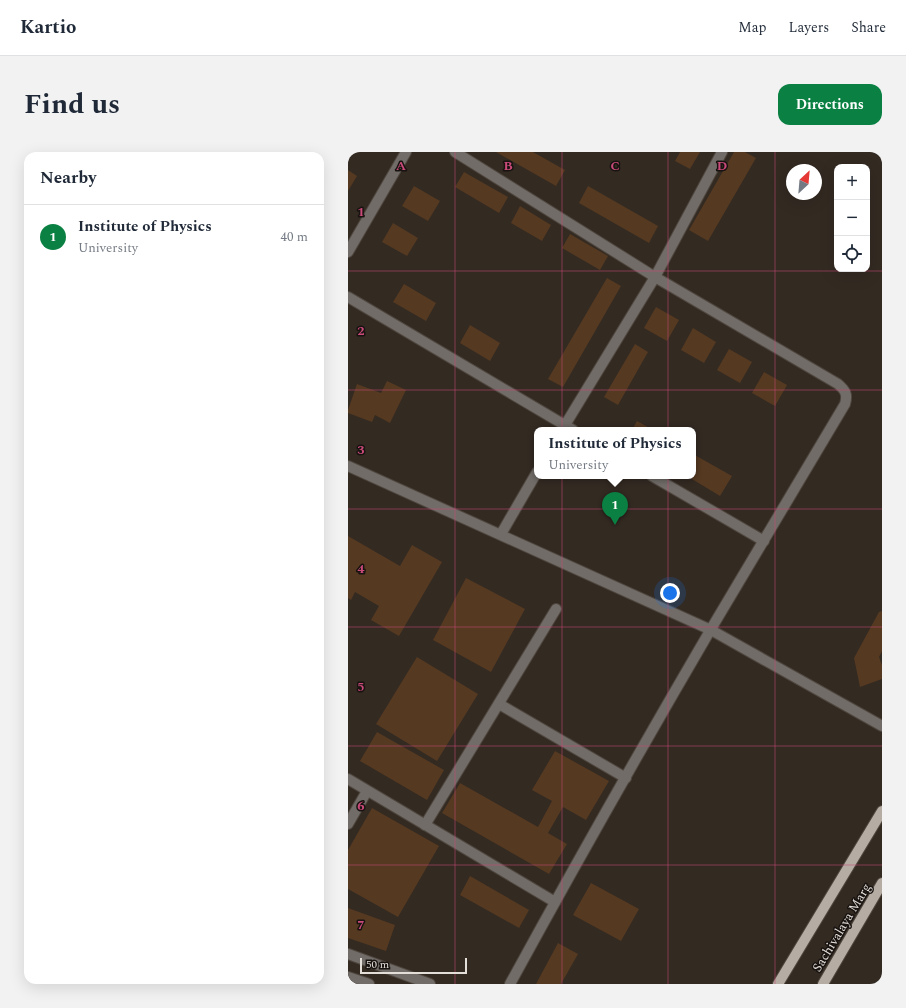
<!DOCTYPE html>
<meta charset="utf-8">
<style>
:root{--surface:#fff;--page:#f2f2f3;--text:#1f2937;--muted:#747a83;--line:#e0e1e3;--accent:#0b8043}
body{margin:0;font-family:Spectral,serif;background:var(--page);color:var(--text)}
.controls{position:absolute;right:12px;top:12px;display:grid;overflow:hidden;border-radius:8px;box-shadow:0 4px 16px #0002}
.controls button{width:36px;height:36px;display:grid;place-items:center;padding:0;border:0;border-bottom:1px solid var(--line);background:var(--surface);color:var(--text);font:20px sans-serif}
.compass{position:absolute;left:438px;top:12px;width:36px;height:36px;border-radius:50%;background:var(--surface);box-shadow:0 4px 16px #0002;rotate:26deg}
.scale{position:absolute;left:12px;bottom:10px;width:107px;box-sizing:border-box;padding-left:4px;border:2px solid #e4ded8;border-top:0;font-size:11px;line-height:14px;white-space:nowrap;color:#e4ded8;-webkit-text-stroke:3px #181310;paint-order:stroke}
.you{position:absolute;left:322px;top:441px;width:14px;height:14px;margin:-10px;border:3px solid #fff;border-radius:50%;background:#1a73e8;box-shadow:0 0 0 6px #1a73e833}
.badge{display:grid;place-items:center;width:26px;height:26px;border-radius:50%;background:var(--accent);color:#fff;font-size:13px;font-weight:700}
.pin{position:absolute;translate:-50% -33px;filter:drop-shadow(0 1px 2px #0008)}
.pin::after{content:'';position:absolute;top:21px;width:14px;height:12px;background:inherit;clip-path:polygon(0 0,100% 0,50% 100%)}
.popup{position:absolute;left:186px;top:275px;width:162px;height:52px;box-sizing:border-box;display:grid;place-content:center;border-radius:8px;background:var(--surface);filter:drop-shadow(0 1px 3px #0005);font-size:13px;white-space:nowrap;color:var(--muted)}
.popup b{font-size:15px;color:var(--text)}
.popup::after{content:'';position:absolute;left:50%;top:100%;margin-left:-8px;border:8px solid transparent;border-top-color:var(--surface)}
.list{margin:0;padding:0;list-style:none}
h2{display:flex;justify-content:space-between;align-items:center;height:52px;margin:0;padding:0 16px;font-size:17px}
h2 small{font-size:13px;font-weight:400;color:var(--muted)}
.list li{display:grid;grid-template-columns:26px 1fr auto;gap:12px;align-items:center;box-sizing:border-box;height:64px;padding:0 16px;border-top:1px solid var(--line)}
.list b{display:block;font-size:15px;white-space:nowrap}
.list p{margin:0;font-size:13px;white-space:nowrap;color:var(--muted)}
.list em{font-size:13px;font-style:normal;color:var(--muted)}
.icon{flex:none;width:22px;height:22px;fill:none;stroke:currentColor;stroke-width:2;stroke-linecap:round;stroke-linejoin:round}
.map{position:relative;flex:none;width:534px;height:832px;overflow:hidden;border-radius:12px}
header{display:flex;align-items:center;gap:24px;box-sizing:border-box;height:56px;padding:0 20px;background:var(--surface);border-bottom:1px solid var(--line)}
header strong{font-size:19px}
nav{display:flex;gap:22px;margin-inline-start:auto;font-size:14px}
.intro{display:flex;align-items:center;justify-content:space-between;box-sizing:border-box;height:96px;padding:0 24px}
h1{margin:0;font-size:28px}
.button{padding:10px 18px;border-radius:12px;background:var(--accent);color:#fff;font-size:14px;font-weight:700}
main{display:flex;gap:24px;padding:0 24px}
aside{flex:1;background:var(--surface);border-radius:12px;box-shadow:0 4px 16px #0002}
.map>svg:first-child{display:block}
</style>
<header>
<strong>Kartio</strong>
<nav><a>Map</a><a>Layers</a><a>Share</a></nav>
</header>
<div class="intro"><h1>Find us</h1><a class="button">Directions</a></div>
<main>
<aside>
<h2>Nearby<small></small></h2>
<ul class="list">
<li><span class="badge">1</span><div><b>Institute of Physics</b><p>University</p></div><em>40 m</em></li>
</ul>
</aside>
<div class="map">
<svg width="534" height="832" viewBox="0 0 534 832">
<rect width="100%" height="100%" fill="#332a22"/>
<g fill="#553921">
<path d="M 148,0 L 185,0 L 217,18 L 208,34 Z"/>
<path d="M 332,0 L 352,0 L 342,17 L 327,9 Z"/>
<path d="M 386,0 L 397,0 L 408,6 L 360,89 L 341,78 Z"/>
<path d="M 0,18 L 9,24 L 0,39 Z"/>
<path d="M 116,20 L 160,45 L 151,61 L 107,35 Z"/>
<path d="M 66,34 L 92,49 L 80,69 L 54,54 Z"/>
<path d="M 240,34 L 310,74 L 301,91 L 231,51 Z"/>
<path d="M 172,54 L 203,73 L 194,89 L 163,71 Z"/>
<path d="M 45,71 L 70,86 L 59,104 L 34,90 Z"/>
<path d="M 222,82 L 260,104 L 252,118 L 214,96 Z"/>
<path d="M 259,126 L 273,134 L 215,235 L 200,227 Z"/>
<path d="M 56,132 L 88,151 L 78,169 L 45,150 Z"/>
<path d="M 308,155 L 331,168 L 319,189 L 296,176 Z"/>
<path d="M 122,173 L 152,191 L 142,209 L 112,191 Z"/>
<path d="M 345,176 L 368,190 L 356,211 L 333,198 Z"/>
<path d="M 287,192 L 300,200 L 270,253 L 256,245 Z"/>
<path d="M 381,197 L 404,210 L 392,231 L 369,218 Z"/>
<path d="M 416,220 L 439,233 L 427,254 L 404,241 Z"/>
<path d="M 39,229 L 58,238 L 42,271 L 27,263 L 24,270 L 0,261 L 0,258 L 9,232 L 33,241 Z"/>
<path d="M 289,269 L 305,278 L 284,278 Z"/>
<path d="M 345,302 L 384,324 L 372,344 L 339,324 L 345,324 Z"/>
<path d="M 0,384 L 52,414 L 64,393 L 94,410 L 51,484 L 23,468 L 31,454 L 7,440 L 3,448 L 0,446 Z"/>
<path d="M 118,426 L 177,457 L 143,520 L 85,488 Z"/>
<path d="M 534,459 L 534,499 L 531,505 L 534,513 L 534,527 L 512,535 L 506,506 L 531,460 Z"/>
<path d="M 69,505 L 130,542 L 89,609 L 28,572 Z"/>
<path d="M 29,580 L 96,618 L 79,648 L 12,609 Z"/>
<path d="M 207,599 L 261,629 L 238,668 L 215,655 L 200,681 L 219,692 L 201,722 L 94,661 L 112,631 L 190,675 L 204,649 L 184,638 Z"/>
<path d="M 24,656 L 91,694 L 50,765 L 0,737 L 0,698 Z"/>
<path d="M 122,724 L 181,758 L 171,776 L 112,743 Z"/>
<path d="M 243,731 L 291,757 L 273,789 L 225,763 Z"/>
<path d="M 0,756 L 47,773 L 38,799 L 0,786 Z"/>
<path d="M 210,791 L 230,802 L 213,832 L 188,832 Z"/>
</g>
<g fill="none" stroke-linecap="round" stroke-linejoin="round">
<g stroke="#4f473f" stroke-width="12">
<g id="minor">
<path d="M 107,0 L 307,125 L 490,232 C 497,238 500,242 497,252 C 453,327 407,402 363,477 C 294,595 227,713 162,832"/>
<path d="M 0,100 L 58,0"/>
<path d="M 0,145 L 225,278"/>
<path d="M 214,278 L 307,125 L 374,0"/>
<path d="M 0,314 L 363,478 L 534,574"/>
<path d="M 304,324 L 416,389"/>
<path d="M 153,382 L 189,320"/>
<path d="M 151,552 L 278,626"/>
<path d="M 0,627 L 207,750"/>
<path d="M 0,672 L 19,639"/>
<path d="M 77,673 L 208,457"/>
<path d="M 0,802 L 82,832"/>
<path d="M 0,825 L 21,832"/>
</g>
</g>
<g stroke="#4f473f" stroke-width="12">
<g id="major">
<path d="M 430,832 L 534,659"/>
<path d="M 475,832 L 534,731"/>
</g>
</g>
<use href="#minor" stroke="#716c68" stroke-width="10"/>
<use href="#major" stroke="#b5aca3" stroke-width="10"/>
</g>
<path fill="none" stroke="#ca4a7a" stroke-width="1" stroke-opacity="0.55" d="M 107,0 L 107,832M 214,0 L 214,832M 320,0 L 320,832M 427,0 L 427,832M 0,119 L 534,119M 0,238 L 534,238M 0,357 L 534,357M 0,475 L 534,475M 0,594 L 534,594M 0,713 L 534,713"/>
<g text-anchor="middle" stroke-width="3" stroke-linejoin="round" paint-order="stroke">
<g font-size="13" fill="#e4ded8" stroke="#181310">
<text transform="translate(493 775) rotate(-59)" y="5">Sachivalaya Marg</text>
</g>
</g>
<g font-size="13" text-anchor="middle" font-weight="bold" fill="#ca4a7a" stroke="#181310" stroke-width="3" stroke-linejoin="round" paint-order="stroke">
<text x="53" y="18">A</text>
<text x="160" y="18">B</text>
<text x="267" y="18">C</text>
<text x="374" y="18">D</text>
<text x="13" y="64">1</text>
<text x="13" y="183">2</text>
<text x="13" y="302">3</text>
<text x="13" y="421">4</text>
<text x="13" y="539">5</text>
<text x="13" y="658">6</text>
<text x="13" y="777">7</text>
</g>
</svg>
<div class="controls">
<button>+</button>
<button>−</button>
<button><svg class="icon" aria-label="locate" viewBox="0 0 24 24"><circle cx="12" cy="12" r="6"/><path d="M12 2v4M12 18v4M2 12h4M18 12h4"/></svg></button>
</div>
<svg class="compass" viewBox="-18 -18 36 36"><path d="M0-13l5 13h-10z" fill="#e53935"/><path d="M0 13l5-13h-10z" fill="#747a83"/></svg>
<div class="scale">50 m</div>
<div class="you"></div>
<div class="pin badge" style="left:267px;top:373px">1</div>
<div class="popup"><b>Institute of Physics</b>University</div>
</div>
</main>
